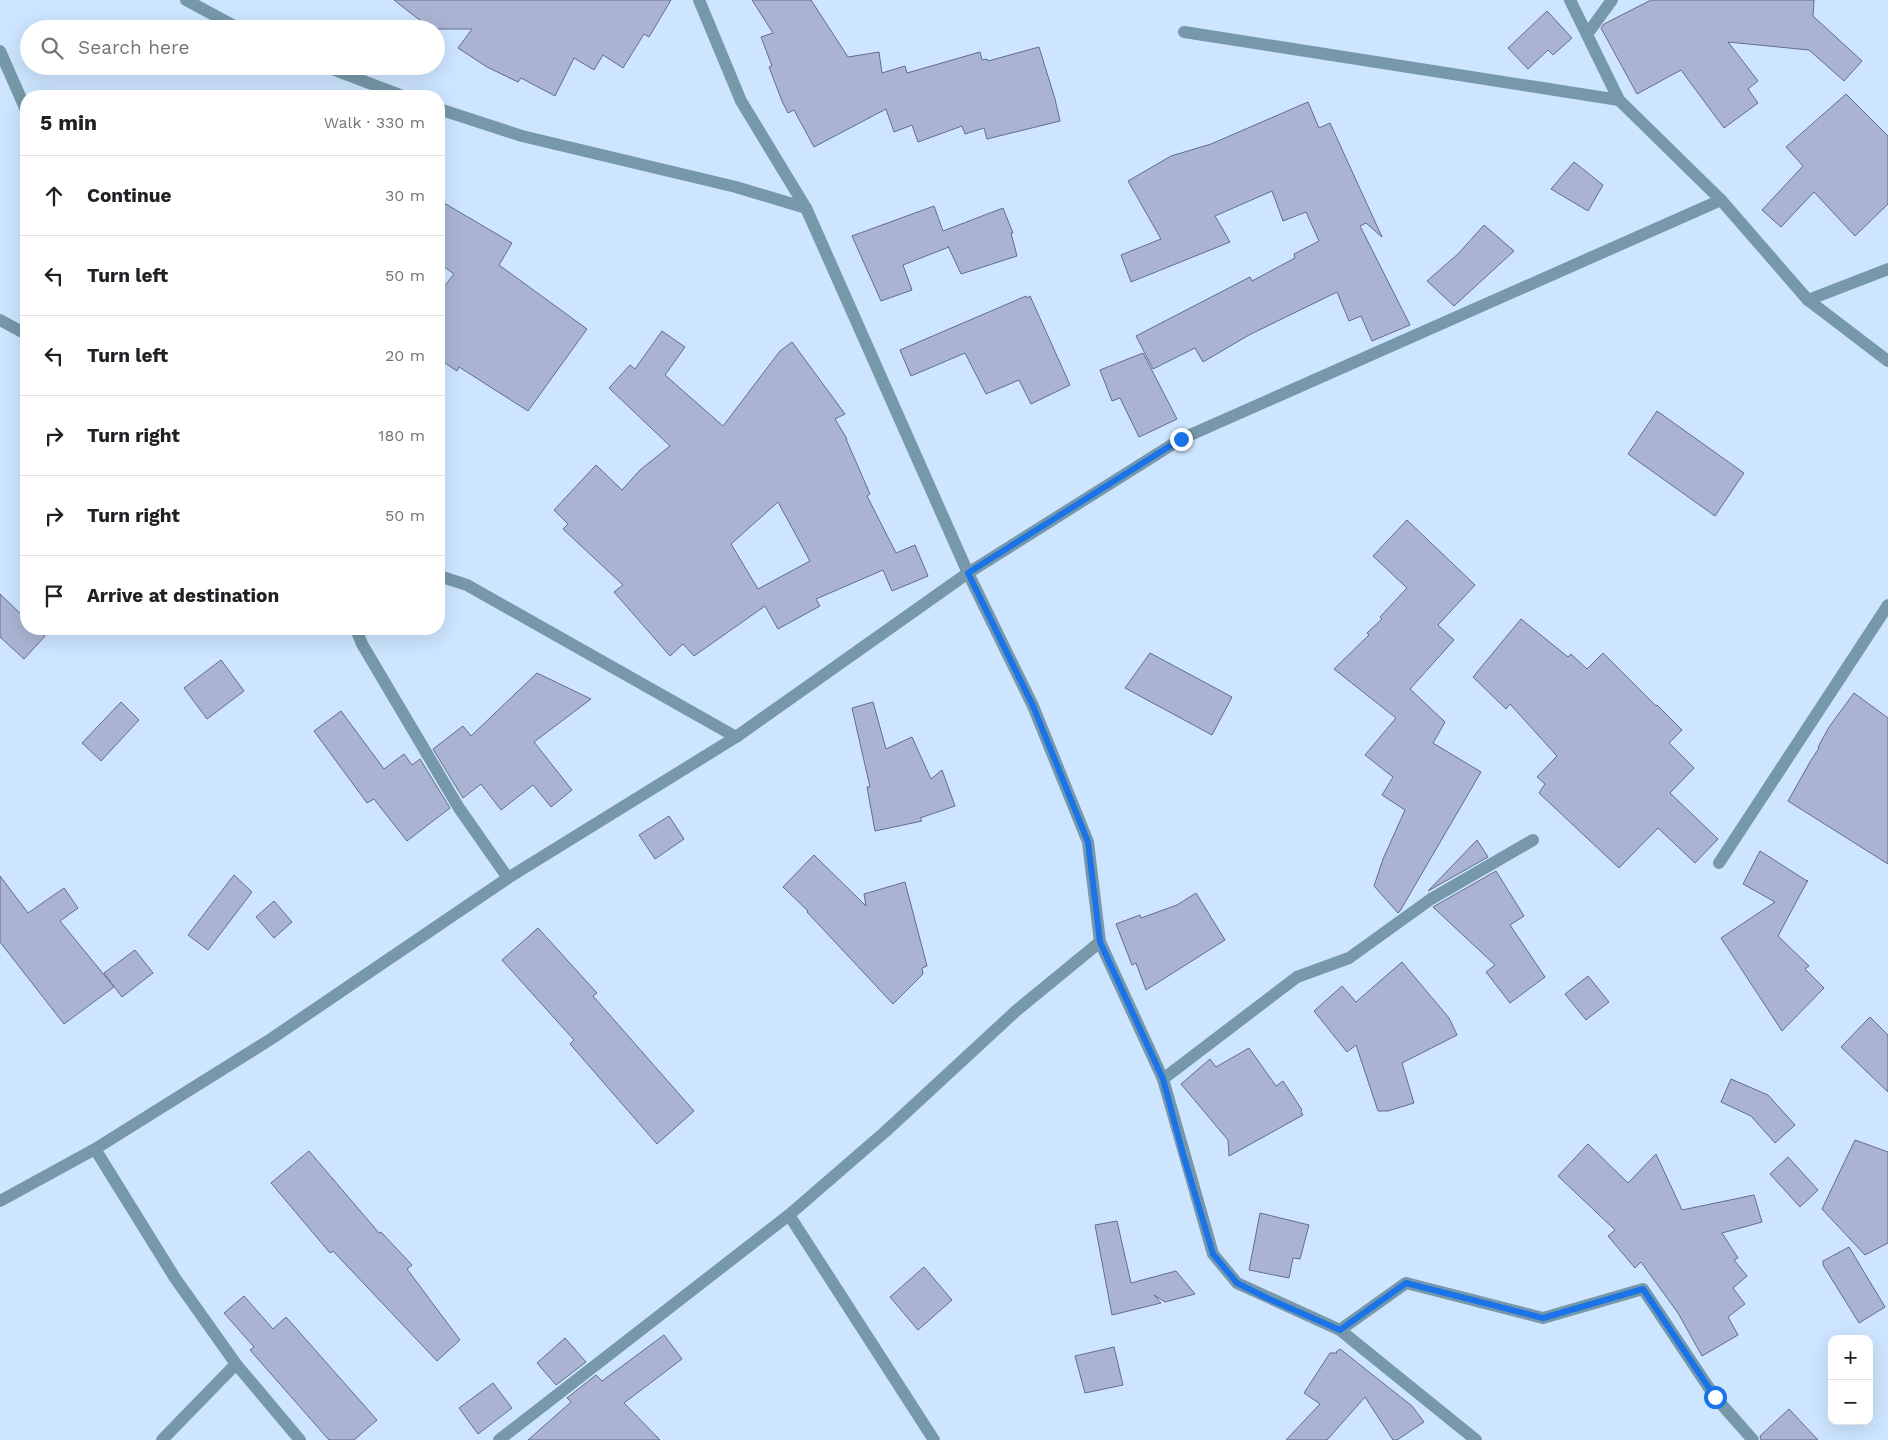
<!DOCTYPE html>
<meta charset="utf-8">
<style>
:root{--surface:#fff;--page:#f6f6f6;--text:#202124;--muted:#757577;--line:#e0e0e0}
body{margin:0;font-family:"Work Sans",sans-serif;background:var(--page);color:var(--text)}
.controls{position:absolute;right:15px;bottom:15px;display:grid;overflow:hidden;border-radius:10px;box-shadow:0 5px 20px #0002}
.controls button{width:45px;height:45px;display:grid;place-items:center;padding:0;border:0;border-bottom:1px solid var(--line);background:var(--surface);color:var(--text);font:25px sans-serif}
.stop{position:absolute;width:15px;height:15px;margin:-11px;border:4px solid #1a73e8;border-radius:50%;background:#fff}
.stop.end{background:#1a73e8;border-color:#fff;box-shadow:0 1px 5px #0008}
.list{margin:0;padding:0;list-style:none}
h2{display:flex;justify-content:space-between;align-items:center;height:65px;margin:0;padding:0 20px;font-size:21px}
h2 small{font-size:16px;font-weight:400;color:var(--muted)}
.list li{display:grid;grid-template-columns:32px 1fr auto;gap:15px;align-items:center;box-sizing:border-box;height:80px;padding:0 20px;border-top:1px solid var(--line)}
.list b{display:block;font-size:19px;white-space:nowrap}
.list em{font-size:16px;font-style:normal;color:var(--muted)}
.icon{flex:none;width:28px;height:28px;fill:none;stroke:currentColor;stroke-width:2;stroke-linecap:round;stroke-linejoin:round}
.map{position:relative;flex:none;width:1888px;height:1440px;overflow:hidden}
.search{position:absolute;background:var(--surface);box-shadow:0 5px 20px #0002;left:20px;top:20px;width:425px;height:55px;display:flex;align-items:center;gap:12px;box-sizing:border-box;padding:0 18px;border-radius:28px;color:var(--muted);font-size:19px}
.panel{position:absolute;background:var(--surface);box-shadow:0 5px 20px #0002;left:20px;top:90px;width:425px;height:545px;border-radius:20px}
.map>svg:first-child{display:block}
</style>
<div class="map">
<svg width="1888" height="1440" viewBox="0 0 1888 1440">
<rect width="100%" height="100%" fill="#cde5ff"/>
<g fill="#aab4d2" stroke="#646d88" fill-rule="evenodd">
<path d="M 394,0 L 671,0 L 649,37 L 644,34 L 623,68 L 603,55 L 594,70 L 574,58 L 555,96 L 521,78 L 518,82 L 487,67 L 458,48 L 472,29 L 431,29 Z"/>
<path d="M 752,0 L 811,0 L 848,57 L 879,52 L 882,73 L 905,66 L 907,73 L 980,52 L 982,60 L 987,59 L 988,61 L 1039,47 L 1055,99 L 1060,121 L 987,139 L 984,128 L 965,134 L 962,126 L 918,142 L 912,125 L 894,132 L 886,109 L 814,147 L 794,110 L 788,113 L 782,101 L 769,67 L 772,66 L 761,37 L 773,33 Z"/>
<path d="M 1651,0 L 1814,0 L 1813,16 L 1862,61 L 1844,81 L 1809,50 L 1728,42 L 1758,81 L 1748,89 L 1758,103 L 1724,128 L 1681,70 L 1637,94 L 1601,28 L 1604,24 Z"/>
<path d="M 1547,11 L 1572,38 L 1553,55 L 1548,50 L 1528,69 L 1508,48 Z"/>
<path d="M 1846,94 L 1888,136 L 1888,204 L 1855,236 L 1814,192 L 1781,227 L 1762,210 L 1803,166 L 1786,147 Z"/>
<path d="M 1308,102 L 1319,128 L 1330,123 L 1382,237 L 1366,223 L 1360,226 L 1410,325 L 1372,341 L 1361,316 L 1349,321 L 1337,292 L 1249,335 L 1203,362 L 1195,348 L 1153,369 L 1136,336 L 1250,277 L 1252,281 L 1295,258 L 1294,254 L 1319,241 L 1306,212 L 1283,221 L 1272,191 L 1215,216 L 1230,242 L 1131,282 L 1121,255 L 1161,239 L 1128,181 L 1171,156 L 1211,144 Z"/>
<path d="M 1574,162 L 1603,185 L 1588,211 L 1551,189 Z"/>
<path d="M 439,200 L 512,243 L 499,265 L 587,329 L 528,411 L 459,367 L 457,371 L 439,359 L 439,293 L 454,274 L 439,263 Z"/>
<path d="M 934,206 L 943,231 L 1003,208 L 1013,233 L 1011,233 L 1017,256 L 961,274 L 948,246 L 949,247 L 903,265 L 912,290 L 881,301 L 852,236 Z"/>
<path d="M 1484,225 L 1514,251 L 1454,306 L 1427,281 L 1459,253 Z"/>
<path d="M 1026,296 L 1027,298 L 1030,296 L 1070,385 L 1031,404 L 1019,380 L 986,394 L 965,353 L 911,376 L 900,350 Z"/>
<path d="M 662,331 L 685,347 L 665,375 L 723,426 L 780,351 L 792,342 L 845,414 L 835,419 L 847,439 L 846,439 L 870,494 L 867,496 L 896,553 L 915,545 L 928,576 L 892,591 L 883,570 L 816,599 L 820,606 L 778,629 L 765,606 L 694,656 L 683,644 L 670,656 L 614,592 L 623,585 L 563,529 L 568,524 L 554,510 L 596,465 L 622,490 L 640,470 L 670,446 L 609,388 L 630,365 L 635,369 ZM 778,502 L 810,561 L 758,589 L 731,544 Z"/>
<path d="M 1143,353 L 1177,419 L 1139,437 L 1120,398 L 1112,401 L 1100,370 Z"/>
<path d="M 1657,411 L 1744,473 L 1715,516 L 1628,454 Z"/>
<path d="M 1407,520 L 1475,585 L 1438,625 L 1454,640 L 1410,689 L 1445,722 L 1433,743 L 1481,772 L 1400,911 L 1398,913 L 1374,886 L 1383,859 L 1405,810 L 1382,795 L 1393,777 L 1365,755 L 1396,718 L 1334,669 L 1369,635 L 1367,633 L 1382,619 L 1380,617 L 1407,588 L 1373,556 Z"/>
<path d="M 0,594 L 26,619 L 26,629 L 37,629 L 45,636 L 24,659 L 0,637 Z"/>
<path d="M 1521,619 L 1568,657 L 1571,654 L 1587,669 L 1603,653 L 1656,706 L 1657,705 L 1682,730 L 1669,743 L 1694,768 L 1670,793 L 1718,839 L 1695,863 L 1658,828 L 1619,868 L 1539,793 L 1545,784 L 1537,777 L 1557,756 L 1510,704 L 1506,709 L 1473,677 Z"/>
<path d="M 1150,653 L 1232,697 L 1212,735 L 1125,688 Z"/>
<path d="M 221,660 L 244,691 L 207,719 L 184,688 Z"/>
<path d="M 537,673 L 591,699 L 534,742 L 572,790 L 551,807 L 533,785 L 501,810 L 481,784 L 463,798 L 433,749 L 463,726 L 471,736 Z"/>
<path d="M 1854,693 L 1888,718 L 1888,864 L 1788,801 L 1810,762 L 1819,748 L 1818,747 L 1829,727 Z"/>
<path d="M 121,702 L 139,720 L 101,761 L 82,743 Z"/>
<path d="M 873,702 L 886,749 L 912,737 L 931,779 L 942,770 L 955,806 L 920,818 L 922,821 L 875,831 L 867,787 L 870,787 L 852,708 Z"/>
<path d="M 341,711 L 384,769 L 404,754 L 412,765 L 420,759 L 450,808 L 407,841 L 374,799 L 367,803 L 314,731 Z"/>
<path d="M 669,816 L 684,839 L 655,859 L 639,835 Z"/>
<path d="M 1477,840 L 1488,857 L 1428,891 Z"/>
<path d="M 1760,851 L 1807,881 L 1808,880 L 1778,936 L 1809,966 L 1805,969 L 1824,988 L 1782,1031 L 1721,938 L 1775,902 L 1743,884 Z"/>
<path d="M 814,855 L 866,906 L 864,894 L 905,882 L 927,966 L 922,968 L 923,974 L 893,1004 L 807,912 L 808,911 L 783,887 Z"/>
<path d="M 1496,871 L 1524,916 L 1510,925 L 1545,977 L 1510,1003 L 1486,972 L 1495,965 L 1433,907 Z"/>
<path d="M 234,875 L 252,892 L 208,950 L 188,935 Z"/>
<path d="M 0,876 L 28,913 L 64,888 L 78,908 L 60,921 L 114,987 L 64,1024 L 0,942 Z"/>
<path d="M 1196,893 L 1225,940 L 1146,990 L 1136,963 L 1132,965 L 1116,924 L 1140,915 L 1141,918 L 1177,905 Z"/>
<path d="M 274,901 L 292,922 L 274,938 L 256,917 Z"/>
<path d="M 538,928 L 597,993 L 593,996 L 694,1111 L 657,1144 L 570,1044 L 574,1040 L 502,960 Z"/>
<path d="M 135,950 L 153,973 L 122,997 L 104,973 Z"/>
<path d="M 1402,962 L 1449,1018 L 1457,1035 L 1402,1063 L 1414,1103 L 1388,1111 L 1378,1111 L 1356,1045 L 1347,1052 L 1314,1011 L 1342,986 L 1356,1002 Z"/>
<path d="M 1588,976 L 1609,1002 L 1586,1020 L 1565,994 Z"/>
<path d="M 1870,1017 L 1888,1035 L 1888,1092 L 1841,1047 Z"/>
<path d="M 1249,1048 L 1276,1086 L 1283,1081 L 1302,1110 L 1301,1111 L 1303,1115 L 1229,1156 L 1228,1140 L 1181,1084 L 1210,1059 L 1216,1067 Z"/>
<path d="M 1731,1079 L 1768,1095 L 1795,1125 L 1775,1143 L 1751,1116 L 1721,1102 Z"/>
<path d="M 1855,1140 L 1888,1152 L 1888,1243 L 1865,1255 L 1822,1209 Z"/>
<path d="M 1588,1144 L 1628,1183 L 1656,1154 L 1682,1210 L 1754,1195 L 1762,1222 L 1722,1233 L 1738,1258 L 1734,1260 L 1747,1276 L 1733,1288 L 1745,1304 L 1728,1317 L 1738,1335 L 1702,1356 L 1678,1313 L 1641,1262 L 1635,1268 L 1608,1236 L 1615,1230 L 1558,1176 Z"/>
<path d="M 309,1151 L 379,1233 L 381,1232 L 412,1265 L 407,1269 L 460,1340 L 437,1361 L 333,1251 L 330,1253 L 271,1183 Z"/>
<path d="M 1788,1157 L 1818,1190 L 1800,1207 L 1770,1174 Z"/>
<path d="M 1260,1213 L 1309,1225 L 1300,1259 L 1293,1258 L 1289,1278 L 1249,1270 Z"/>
<path d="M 1117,1221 L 1131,1283 L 1176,1271 L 1195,1294 L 1165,1302 L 1154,1295 L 1161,1303 L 1112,1315 L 1095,1225 Z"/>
<path d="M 1849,1247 L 1885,1307 L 1859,1323 L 1823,1265 L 1823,1261 Z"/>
<path d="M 924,1267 L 952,1300 L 918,1330 L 890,1297 Z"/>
<path d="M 244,1296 L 273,1329 L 286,1317 L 377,1420 L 354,1440 L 329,1440 L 250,1350 L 254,1347 L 224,1313 Z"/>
<path d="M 664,1335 L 682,1359 L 624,1403 L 660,1440 L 528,1440 L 571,1402 L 567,1398 L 596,1375 L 602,1381 Z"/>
<path d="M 565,1338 L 586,1362 L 556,1385 L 537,1363 Z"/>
<path d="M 1114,1347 L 1123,1385 L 1085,1393 L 1075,1356 Z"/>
<path d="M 1340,1349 L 1412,1406 L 1424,1422 L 1397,1440 L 1393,1440 L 1365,1397 L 1327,1440 L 1286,1440 L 1320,1404 L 1304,1393 L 1330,1353 L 1337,1353 L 1336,1352 Z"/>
<path d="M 493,1383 L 512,1408 L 478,1434 L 459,1408 Z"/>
<path d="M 1789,1409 L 1818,1440 L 1761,1440 L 1760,1436 Z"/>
</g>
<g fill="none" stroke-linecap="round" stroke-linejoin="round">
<g stroke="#7698a9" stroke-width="12">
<path d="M 186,0 L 240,29"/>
<path d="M 1570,0 L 1619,100 L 1721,200 L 1808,300"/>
<path d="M 1184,32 L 1619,100"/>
<path d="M 1588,33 L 1612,0"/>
<path d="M 0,51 L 26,110"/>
<path d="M 324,66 L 403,96"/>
<path d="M 439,109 L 522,136 L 736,187 L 806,208"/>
<path d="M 1888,269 L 1808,300 L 1888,361"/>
<path d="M 0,320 L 26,334"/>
<path d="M 439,576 L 467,585 L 736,737"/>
<path d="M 356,629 L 362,644 L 459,808 L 508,878"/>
<path d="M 1719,863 L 1888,605"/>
<path d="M 1100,942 L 1163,1079 L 1213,1254 L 1237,1283 L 1340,1330 L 1476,1440"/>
<path d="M 1163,1079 L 1297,977 L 1349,958 L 1431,899 L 1533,840"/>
<path d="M 95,1149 L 175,1278 L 236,1364 L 162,1440"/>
<path d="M 0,1201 L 95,1149 L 271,1039 L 508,878 L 736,737 L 968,573 L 1181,439 L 1721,200"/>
<path d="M 789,1215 L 934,1440"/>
<path d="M 1340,1330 L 1406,1283 L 1543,1318 L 1643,1289 L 1715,1397 L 1753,1440"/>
<path d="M 236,1364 L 300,1440"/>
<path d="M 499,1440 L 789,1215 L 886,1131 L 1017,1010 L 1100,942 L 1088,842 L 1033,706 L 968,573 L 806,208 L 741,101 L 699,0"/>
</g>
</g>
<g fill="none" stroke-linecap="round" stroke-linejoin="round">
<path stroke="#1a73e8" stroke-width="6" d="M 1181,439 L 968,573 L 1033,706 L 1088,842 L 1100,942 L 1163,1079 L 1183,1154 L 1213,1254 L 1237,1283 L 1269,1299 L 1340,1330 L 1406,1283 L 1543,1318 L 1643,1289 L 1715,1397"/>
</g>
</svg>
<div class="controls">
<button>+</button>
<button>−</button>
</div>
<div class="stop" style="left:1715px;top:1397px"></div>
<div class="stop end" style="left:1181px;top:439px"></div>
<div class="search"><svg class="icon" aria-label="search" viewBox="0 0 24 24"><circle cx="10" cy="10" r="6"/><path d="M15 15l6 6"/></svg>Search here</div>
<section class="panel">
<h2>5 min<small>Walk · 330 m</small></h2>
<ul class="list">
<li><svg class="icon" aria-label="ahead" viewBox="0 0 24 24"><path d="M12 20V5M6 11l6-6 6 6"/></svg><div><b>Continue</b></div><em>30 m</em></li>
<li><svg class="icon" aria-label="left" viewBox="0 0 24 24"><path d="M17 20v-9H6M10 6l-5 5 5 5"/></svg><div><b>Turn left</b></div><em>50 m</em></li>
<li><svg class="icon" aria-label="left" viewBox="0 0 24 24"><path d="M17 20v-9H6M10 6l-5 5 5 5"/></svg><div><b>Turn left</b></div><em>20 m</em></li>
<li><svg class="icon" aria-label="right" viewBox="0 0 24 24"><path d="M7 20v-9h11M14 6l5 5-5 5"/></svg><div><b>Turn right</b></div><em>180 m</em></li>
<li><svg class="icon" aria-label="right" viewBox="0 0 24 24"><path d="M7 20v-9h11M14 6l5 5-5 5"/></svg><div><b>Turn right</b></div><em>50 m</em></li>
<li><svg class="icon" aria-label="arrive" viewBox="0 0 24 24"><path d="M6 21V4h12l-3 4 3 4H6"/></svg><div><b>Arrive at destination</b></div></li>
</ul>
</section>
</div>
